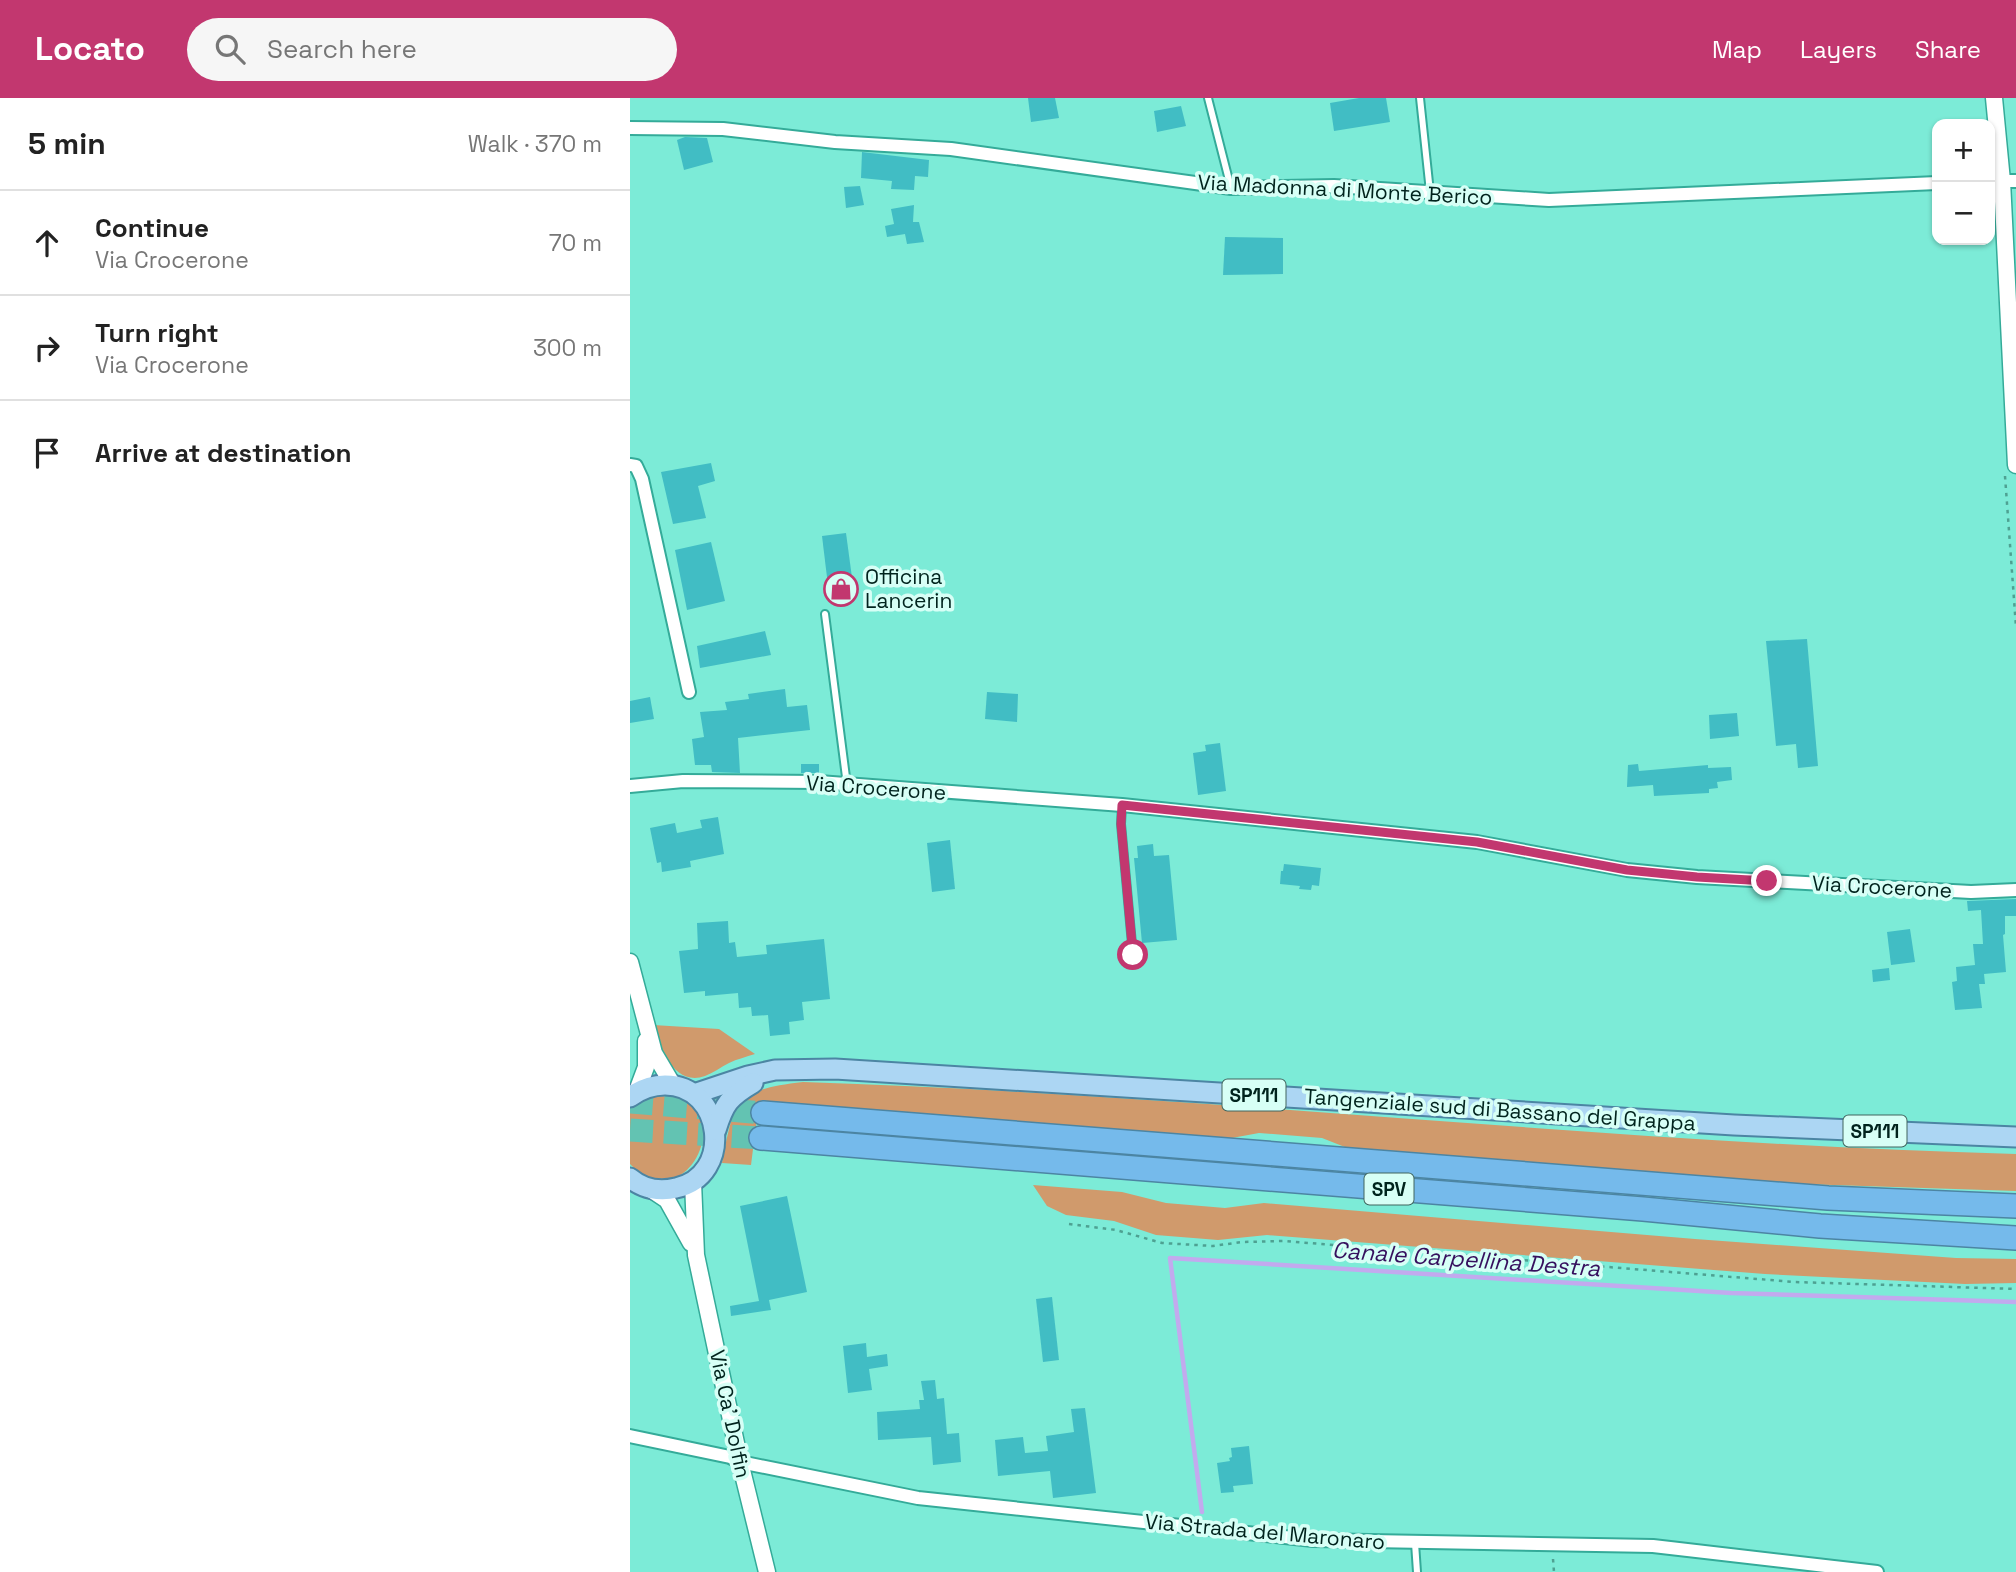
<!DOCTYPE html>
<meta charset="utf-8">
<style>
:root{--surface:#fff;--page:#f6f6f6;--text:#222;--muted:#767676;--line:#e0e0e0;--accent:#c2376f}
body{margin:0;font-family:"Space Grotesk",sans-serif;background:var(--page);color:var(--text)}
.controls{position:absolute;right:21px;top:21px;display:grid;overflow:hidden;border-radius:14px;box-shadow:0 2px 5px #0004}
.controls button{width:63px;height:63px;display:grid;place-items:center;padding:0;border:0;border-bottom:2px solid var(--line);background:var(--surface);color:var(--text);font:35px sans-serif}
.stop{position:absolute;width:21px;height:21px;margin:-16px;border:5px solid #c2376f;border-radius:50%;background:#fff}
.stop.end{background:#c2376f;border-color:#fff;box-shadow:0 2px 7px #0008}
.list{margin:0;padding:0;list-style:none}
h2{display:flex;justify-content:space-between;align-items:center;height:91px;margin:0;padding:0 28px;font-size:30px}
h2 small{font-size:23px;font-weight:400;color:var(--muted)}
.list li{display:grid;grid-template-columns:46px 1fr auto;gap:21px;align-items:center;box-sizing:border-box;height:105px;padding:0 28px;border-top:2px solid var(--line)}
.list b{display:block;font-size:26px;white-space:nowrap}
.list p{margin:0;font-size:23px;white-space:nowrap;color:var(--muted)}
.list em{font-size:23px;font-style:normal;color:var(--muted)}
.icon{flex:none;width:38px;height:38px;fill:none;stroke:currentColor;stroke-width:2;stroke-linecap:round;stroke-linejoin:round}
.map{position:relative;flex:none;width:1386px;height:1474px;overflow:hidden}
header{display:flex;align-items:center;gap:42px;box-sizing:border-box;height:98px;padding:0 35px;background:var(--accent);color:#fff}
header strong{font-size:33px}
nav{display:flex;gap:38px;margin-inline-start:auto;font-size:24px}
.search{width:490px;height:63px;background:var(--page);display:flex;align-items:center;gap:18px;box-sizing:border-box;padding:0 24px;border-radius:38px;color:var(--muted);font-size:26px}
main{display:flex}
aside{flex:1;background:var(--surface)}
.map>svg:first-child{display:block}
</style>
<header>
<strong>Locato</strong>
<div class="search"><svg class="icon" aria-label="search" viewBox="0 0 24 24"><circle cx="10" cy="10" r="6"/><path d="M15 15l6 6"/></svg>Search here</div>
<nav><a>Map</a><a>Layers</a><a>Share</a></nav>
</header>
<main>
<aside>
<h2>5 min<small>Walk · 370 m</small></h2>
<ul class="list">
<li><svg class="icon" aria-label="ahead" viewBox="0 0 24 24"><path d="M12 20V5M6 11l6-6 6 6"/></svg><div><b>Continue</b><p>Via Crocerone</p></div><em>70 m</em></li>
<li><svg class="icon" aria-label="right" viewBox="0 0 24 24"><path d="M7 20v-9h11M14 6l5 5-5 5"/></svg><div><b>Turn right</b><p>Via Crocerone</p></div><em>300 m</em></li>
<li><svg class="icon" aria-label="arrive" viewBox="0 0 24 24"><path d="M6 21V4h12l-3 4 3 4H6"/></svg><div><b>Arrive at destination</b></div></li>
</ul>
</aside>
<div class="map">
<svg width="1386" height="1474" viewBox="0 0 1386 1474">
<rect width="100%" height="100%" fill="#7cebd7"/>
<g fill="#d09a6c">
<path d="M 23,927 L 89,931 L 125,956 C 116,959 107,961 99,965 C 91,969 83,975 75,978 C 44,989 29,949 23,927 Z"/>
<path d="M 173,984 C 578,997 981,1045 1386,1056 L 1386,1093 L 1172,1086 L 725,1053 L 692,1040 L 629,1035 L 591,1042 L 129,1004 L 121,1067 L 92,1065 C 104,1002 105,992 173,984 Z"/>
<path d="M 24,998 C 118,995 58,1128 0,1066 L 0,1013 L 11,1003 Z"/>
<path d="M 403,1087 L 492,1094 L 536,1105 L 595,1110 L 634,1105 L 1065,1141 L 1326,1160 L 1386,1161 L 1386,1185 L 1335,1186 L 1135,1176 L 637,1137 L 588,1142 L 526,1137 L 484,1123 L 436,1117 L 417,1108 Z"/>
</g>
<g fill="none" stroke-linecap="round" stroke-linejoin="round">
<path stroke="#c2aaee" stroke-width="4.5" d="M 572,1414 L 540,1160 L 1101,1195 L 1386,1204"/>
</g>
<g fill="#41bdc4">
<path d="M 398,0 L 425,0 L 429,20 L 401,24 Z"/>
<path d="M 729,0 L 756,0 L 760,24 L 704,33 L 700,5 Z"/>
<path d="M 551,8 L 556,28 L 527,34 L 524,13 Z"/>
<path d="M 55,39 L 77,40 L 83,64 L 54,72 L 47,42 Z"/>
<path d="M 232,54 L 299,62 L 298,79 L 285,78 L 284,92 L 261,91 L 262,83 L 231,80 Z"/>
<path d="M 230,88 L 234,107 L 216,110 L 214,89 Z"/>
<path d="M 284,107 L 283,124 L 289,124 L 294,144 L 277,146 L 275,136 L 257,139 L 255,128 L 264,126 L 261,111 Z"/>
<path d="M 595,139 L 653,140 L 653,176 L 593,177 Z"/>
<path d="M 81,365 L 85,383 L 68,388 L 76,420 L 43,426 L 31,374 Z"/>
<path d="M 216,435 L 225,502 L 200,504 L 192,438 Z"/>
<path d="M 81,444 L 95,503 L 57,512 L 45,452 Z"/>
<path d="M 135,533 L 141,557 L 70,570 L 67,548 Z"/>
<path d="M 1177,541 L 1188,668 L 1168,670 L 1166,646 L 1146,648 L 1136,543 Z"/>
<path d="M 155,591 L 157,609 L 177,607 L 180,632 L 108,640 L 110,675 L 82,674 L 81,667 L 65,667 L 62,641 L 74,639 L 70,614 L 97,612 L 95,604 L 119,601 L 118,596 Z"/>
<path d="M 357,594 L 388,596 L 387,624 L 355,621 Z"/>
<path d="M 20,599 L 24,621 L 0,625 L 0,603 Z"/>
<path d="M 1107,615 L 1109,638 L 1080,641 L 1079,617 Z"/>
<path d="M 590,645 L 596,693 L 568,697 L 563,655 L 576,653 L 575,647 Z"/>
<rect x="171" y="666" width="18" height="9"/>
<path d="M 1008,666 L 1009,673 L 1078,667 L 1078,670 L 1101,669 L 1102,682 L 1087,684 L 1088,690 L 1079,691 L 1079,695 L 1024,698 L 1023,687 L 997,689 L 998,667 Z"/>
<path d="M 88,719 L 94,756 L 60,763 L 61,769 L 32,774 L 31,764 L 27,765 L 20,730 L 45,725 L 47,735 L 72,730 L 70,722 Z"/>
<path d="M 320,742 L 325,791 L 302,794 L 297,745 Z"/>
<path d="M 523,746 L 524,758 L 539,757 L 547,842 L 512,845 L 504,760 L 508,760 L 507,748 Z"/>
<path d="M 654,766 L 691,770 L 689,788 L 682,787 L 681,792 L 669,791 L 670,788 L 650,786 L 651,773 L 653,773 Z"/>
<path d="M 1386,801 L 1386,818 L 1375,818 L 1375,836 L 1373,837 L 1376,874 L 1354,876 L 1355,886 L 1349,886 L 1352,910 L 1325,912 L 1322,884 L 1327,883 L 1326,869 L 1345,867 L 1343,846 L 1353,846 L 1351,812 L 1338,813 L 1337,803 Z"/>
<path d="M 98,823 L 99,845 L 105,844 L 107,859 L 137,856 L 136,847 L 194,841 L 200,901 L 172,904 L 174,922 L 159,924 L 160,936 L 140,938 L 138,917 L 122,918 L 121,909 L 109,910 L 108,895 L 75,898 L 75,893 L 54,895 L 49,853 L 68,851 L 67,825 Z"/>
<path d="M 1280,831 L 1285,864 L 1261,867 L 1257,834 Z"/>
<path d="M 1259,870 L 1260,882 L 1243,884 L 1242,872 Z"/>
<path d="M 157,1098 L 177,1194 L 139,1202 L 141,1212 L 101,1218 L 100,1208 L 129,1203 L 110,1108 Z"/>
<path d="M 422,1199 L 429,1262 L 413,1264 L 406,1201 Z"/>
<path d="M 236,1245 L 237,1259 L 257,1256 L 258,1268 L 239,1271 L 242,1292 L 218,1295 L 213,1248 Z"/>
<path d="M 305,1282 L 307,1301 L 314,1300 L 317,1336 L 329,1335 L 331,1364 L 303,1367 L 301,1339 L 248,1342 L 247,1314 L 290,1311 L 289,1302 L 294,1302 L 291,1283 Z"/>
<path d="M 455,1310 L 466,1395 L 423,1400 L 420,1373 L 368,1378 L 365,1342 L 393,1339 L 395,1355 L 418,1353 L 416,1338 L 444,1334 L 441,1311 Z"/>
<path d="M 619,1348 L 623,1386 L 603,1388 L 604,1394 L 591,1395 L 587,1365 L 600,1363 L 599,1360 L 602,1359 L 601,1350 Z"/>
</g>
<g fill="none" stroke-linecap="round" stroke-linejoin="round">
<g stroke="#63c3b2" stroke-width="23" stroke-dasharray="23 11" stroke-linecap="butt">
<path d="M 0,1004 L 133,1015"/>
<path d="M 0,1032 L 131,1040"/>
</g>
<g stroke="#34ab99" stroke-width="10">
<g id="service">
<path d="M 578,0 L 601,90"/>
<path d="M 790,0 L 800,94"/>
<path d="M 195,516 L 217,687"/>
<path d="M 492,707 L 491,726 L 503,857"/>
<path d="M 785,1445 L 787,1474"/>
</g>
</g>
<g stroke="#34ab99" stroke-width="16">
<g id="minor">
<path d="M 0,30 L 93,31 L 205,44 L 321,51 L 601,90 L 704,88 L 919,102 L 1307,85"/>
<path d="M 1360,83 L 1386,83"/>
<path d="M 0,367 L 6,368 L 12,381 L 59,594"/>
<path d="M 0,688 L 53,683 L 189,684 L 492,707 L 847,744 L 997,772 L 1067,779 L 1341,794 L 1386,792"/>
<path d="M 0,1338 L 100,1359 L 110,1364 L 288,1400 L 683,1442 L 1023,1448 L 1247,1474"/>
</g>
</g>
<g stroke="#34ab99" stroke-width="19">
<g id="tertiary">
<path d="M 1364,0 L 1372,83 L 1386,367"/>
<path d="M 0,864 L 24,955 L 43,987"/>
<path d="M 7,993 L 16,969 L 16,943"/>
<path d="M 63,1084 L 66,1157 L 110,1364 L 137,1474"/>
<path d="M 19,1090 L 37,1102 L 61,1145"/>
</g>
</g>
<g stroke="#4c85a3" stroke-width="23">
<g id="primary">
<path d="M 64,996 L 118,978 L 145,972 L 205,971 L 1104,1027 L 1386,1039"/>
<path d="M 0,999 C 11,991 22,987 35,987 C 94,987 104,1078 46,1090 C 30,1094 13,1091 0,1080"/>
<path d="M 86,1032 C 94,1006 99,999 123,985"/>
</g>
</g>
<g stroke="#4c85a3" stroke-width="26">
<g id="motorway">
<path d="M 133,1015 L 1198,1100 L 1386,1108"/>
<path d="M 131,1040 L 1013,1111 L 1190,1128 L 1386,1140"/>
</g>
</g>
<g stroke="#4ea192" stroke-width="2.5" stroke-dasharray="3.5 5" stroke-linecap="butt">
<path d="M 1375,378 L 1386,529"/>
<path d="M 439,1126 L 486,1132 L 532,1145 L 583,1148 L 612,1144 L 654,1143 L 1165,1184 L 1386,1191"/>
<path d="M 923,1461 L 924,1474"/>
</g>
<use href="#service" stroke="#fff" stroke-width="6"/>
<use href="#minor" stroke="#fff" stroke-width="12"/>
<use href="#tertiary" stroke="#fff" stroke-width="16"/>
<use href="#primary" stroke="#acd6f3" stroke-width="19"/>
<use href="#motorway" stroke="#75baeb" stroke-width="23"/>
</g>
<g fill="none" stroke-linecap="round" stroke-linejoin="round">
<path stroke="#c2376f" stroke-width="9" d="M 503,857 L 491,726 L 492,707 L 847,744 L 997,772 L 1067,779 L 1137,783"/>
</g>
<defs>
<g id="shop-ring" transform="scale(1.75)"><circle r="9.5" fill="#d7fff6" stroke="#c2376f" stroke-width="1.5"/><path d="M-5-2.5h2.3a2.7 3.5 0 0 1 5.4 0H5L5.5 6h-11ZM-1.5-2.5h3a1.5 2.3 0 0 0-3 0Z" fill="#c2376f"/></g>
</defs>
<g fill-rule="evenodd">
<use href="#shop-ring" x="211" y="491"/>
</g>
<g text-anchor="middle" stroke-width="7" stroke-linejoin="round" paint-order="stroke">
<g fill="#d7fff6" stroke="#40655e" stroke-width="2">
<rect x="592.5" y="981.5" width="63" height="31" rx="5"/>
<rect x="1213.5" y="1017.5" width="63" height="31" rx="5"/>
<rect x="734.5" y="1075.5" width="49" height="31" rx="5"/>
</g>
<g font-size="19" font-weight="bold" fill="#00231d">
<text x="624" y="1004">SP111</text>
<text x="1245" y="1040">SP111</text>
<text x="759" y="1098">SPV</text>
</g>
<g font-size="21" fill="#00231d" stroke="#d7fff6">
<text transform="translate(715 92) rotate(3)" y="7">Via Madonna di Monte Berico</text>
<text transform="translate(246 690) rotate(4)" y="7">Via Crocerone</text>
<text transform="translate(1252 789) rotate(3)" y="7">Via Crocerone</text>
<text transform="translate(870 1012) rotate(4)" y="7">Tangenziale sud di Bassano del Grappa</text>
<text transform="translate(100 1316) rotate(78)" y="7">Via Ca' Dolfin</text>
<text transform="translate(635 1434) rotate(5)" y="7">Via Strada del Maronaro</text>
</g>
<g font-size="21" fill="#00231d" stroke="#d7fff6" text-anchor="start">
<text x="235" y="486">Officina<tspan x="235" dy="24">Lancerin</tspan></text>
</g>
<g font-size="23" font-style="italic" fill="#36105e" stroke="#d7fff6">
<text transform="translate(836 1161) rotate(4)" y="8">Canale Carpellina Destra</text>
</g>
</g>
</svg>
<div class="controls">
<button>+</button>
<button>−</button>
</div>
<div class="stop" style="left:503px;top:857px"></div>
<div class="stop end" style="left:1137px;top:783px"></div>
</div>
</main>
